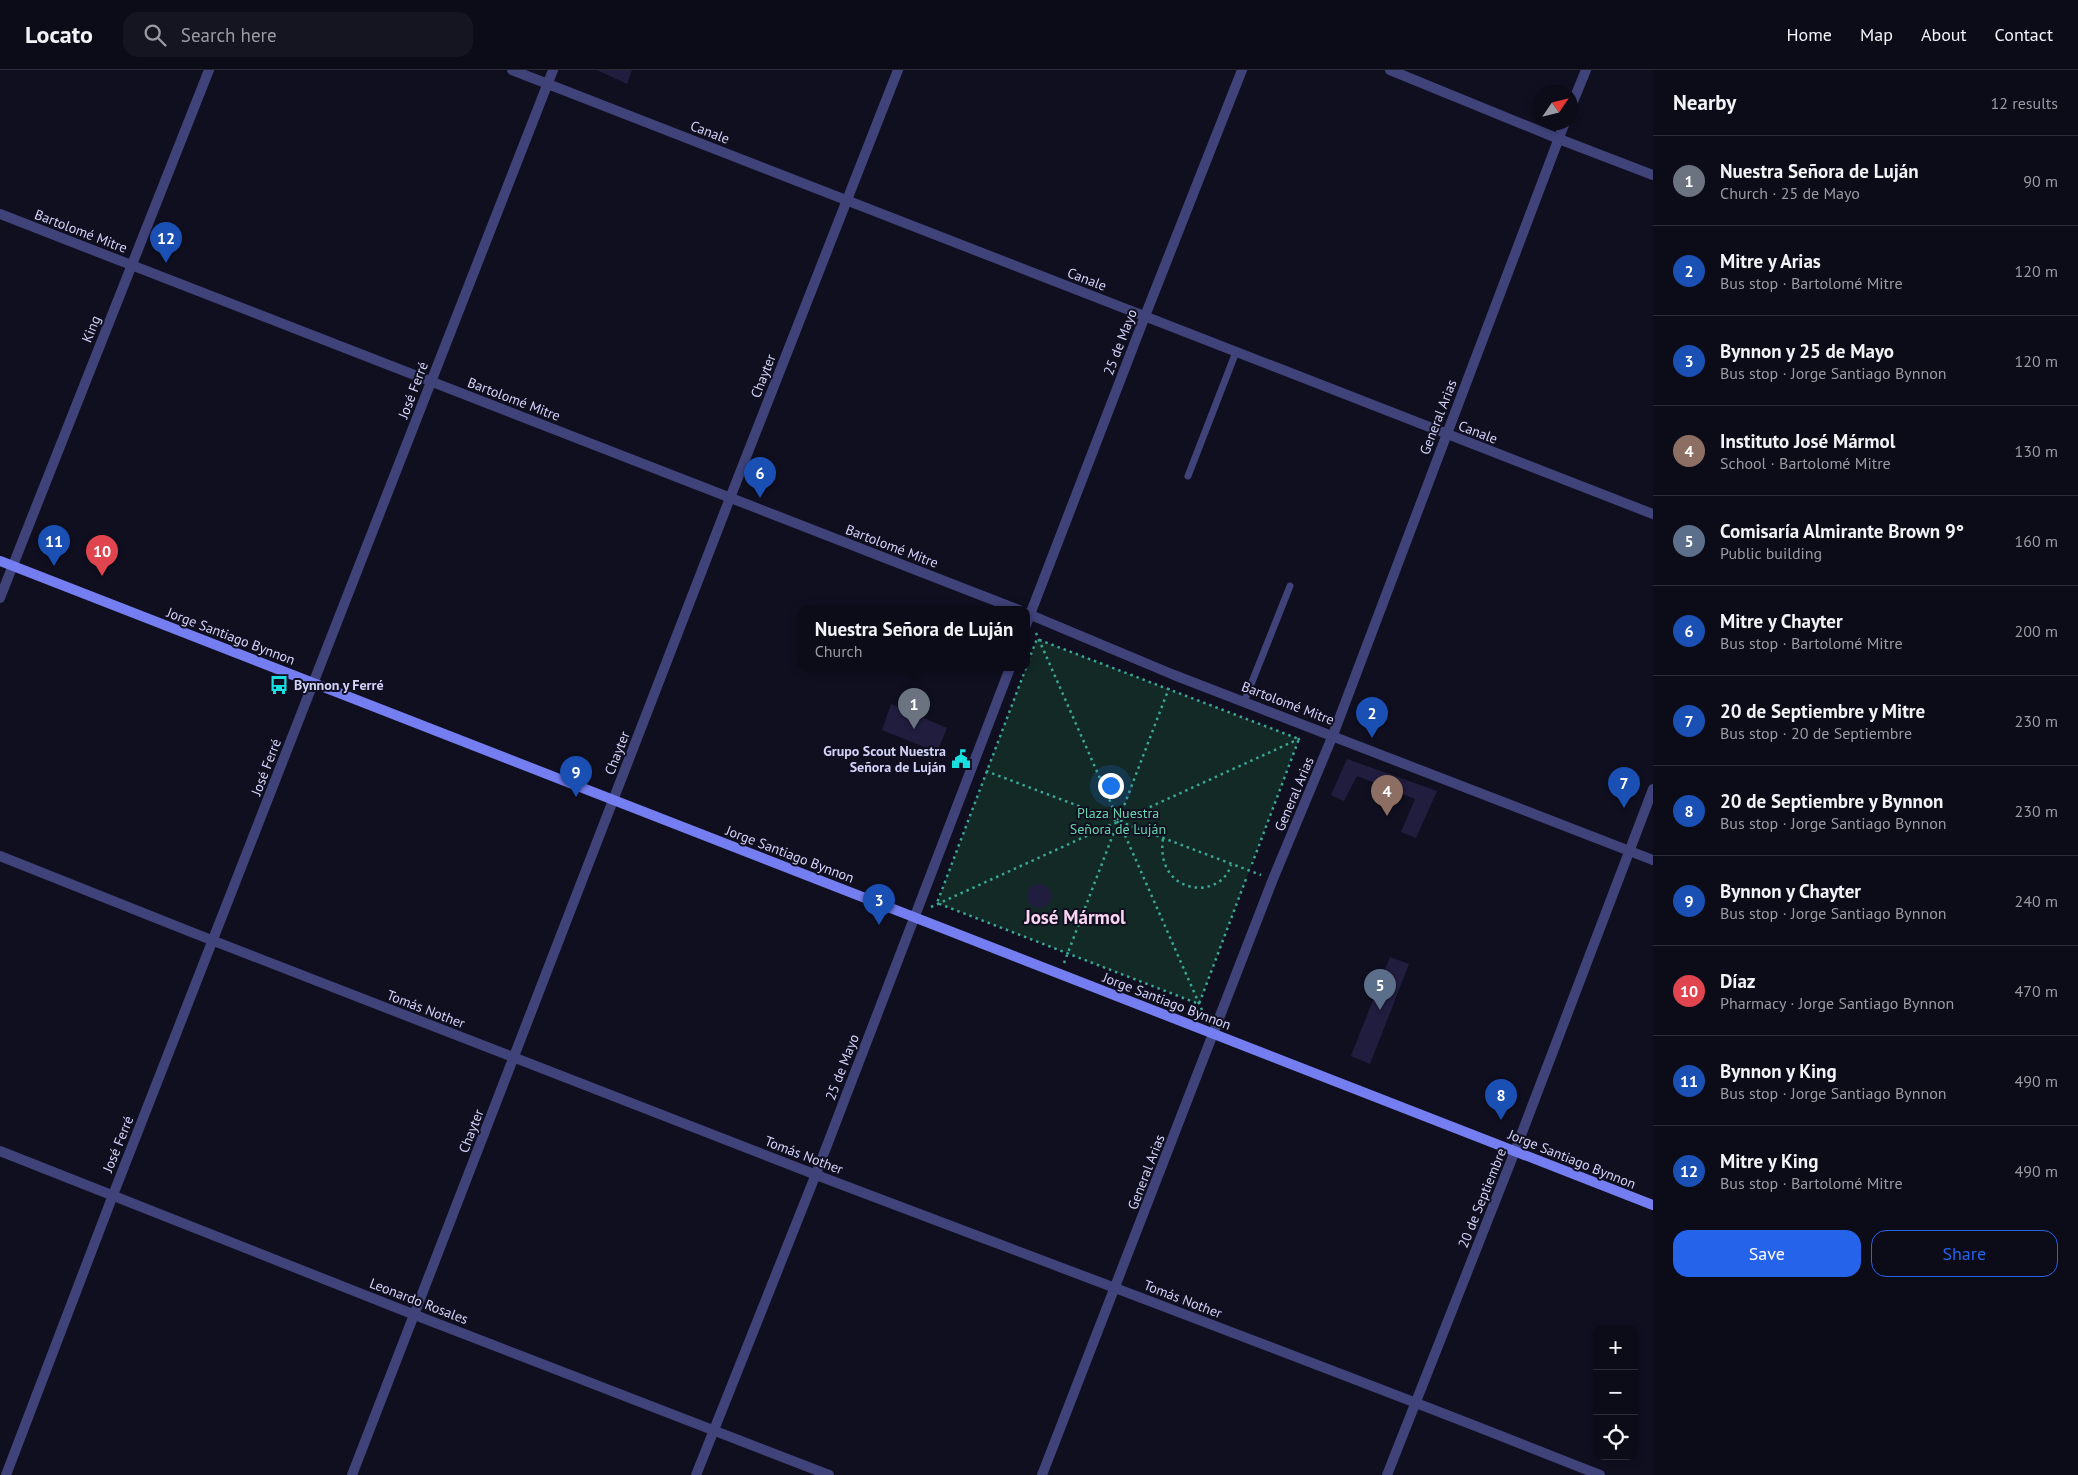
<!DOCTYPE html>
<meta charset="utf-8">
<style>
:root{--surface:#0c0b18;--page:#151421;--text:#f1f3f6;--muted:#9a9ba2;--line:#2c2b37;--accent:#2563eb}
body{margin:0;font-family:"PT Sans",sans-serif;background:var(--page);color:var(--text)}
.controls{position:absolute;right:15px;bottom:15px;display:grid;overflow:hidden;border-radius:10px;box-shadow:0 2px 8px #0003}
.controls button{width:45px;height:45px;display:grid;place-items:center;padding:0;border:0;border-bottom:1px solid var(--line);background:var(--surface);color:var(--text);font:25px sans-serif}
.compass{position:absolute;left:1533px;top:15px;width:45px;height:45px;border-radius:50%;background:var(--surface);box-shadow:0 2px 8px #0003;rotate:55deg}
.you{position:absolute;left:1110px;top:715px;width:18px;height:18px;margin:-12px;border:4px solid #fff;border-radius:50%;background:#1a73e8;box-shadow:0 0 0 8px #1a73e833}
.badge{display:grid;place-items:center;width:32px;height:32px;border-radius:50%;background:var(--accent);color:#fff;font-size:16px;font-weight:700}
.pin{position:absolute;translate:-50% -41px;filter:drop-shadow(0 1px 2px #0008)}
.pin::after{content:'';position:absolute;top:26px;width:18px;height:15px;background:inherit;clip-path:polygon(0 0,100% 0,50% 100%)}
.popup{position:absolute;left:798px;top:536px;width:232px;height:65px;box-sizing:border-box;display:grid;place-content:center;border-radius:10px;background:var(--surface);filter:drop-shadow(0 1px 4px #0005);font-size:16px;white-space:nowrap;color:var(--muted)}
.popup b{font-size:19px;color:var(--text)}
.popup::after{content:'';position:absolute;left:50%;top:100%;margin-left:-10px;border:10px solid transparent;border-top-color:var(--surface)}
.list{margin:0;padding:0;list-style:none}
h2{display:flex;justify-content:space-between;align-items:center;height:65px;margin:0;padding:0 20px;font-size:21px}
h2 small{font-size:16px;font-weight:400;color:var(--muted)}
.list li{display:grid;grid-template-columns:32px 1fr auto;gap:15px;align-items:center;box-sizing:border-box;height:90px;padding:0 20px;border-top:1px solid var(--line)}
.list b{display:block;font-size:19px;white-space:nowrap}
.list p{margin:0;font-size:16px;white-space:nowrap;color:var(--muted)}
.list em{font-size:16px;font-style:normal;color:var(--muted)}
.actions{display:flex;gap:10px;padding:15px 20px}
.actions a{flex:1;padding:11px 0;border:1px solid var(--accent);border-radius:15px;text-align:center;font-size:18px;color:var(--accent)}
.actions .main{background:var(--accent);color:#fff}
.icon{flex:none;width:28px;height:28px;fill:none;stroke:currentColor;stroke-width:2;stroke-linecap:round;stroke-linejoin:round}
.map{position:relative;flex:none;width:1653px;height:1405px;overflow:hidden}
header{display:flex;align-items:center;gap:30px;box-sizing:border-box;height:70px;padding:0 25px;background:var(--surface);border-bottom:1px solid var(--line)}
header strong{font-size:24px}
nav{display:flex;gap:28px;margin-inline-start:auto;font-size:18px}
.search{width:350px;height:45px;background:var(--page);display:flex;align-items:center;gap:12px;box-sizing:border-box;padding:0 18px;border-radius:15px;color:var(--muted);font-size:19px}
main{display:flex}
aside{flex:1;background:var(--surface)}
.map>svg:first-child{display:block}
</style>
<header>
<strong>Locato</strong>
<div class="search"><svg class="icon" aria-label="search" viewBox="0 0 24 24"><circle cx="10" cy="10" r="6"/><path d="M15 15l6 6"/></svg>Search here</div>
<nav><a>Home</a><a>Map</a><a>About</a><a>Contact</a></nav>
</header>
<main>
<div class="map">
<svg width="1653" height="1405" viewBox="0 0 1653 1405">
<rect width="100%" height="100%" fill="#100f20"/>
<path fill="#132926" d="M 1037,569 L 1299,669 L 1199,934 L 937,833 Z"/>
<g fill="#211d3f">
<path d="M 597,0 L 632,0 L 627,14 Z"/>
<path d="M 891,634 L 947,658 L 937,682 L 882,660 Z"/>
<path d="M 1347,689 L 1437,721 L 1416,768 L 1401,762 L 1415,729 L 1357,706 L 1344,731 L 1331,725 Z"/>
<circle cx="1039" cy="826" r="12"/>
<path d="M 1390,887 L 1409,894 L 1370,994 L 1351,986 Z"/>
</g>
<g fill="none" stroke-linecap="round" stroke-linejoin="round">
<g stroke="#3ba695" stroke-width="2.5" stroke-dasharray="2.5 4" stroke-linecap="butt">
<path d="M 1036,563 L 1205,947"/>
<path d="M 1026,597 L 1037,569 L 1299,669 L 1252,794"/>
<path d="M 1026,598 L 937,833 L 1199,934 L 1246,809"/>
<path d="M 986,701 L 1261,805"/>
<path d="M 1163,769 C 1155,824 1220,832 1231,795"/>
<path d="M 931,837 L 1301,668"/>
<path d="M 1064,893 L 1169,618"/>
</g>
<g stroke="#3f437a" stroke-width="7">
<path d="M 1188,406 L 1236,282"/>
<path d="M 1244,632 L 1290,516"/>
</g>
<g stroke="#3f437a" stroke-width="10">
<path d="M 512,0 L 1653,444"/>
<path d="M 1390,0 L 1559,69 L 1653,105"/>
<path d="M 1570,39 L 1586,0"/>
<path d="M 0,144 L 1019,540"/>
<path d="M 0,528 L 209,0"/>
<path d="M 1026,543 L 1174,605 L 1653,790"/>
<path d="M 1026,555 L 1145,246 L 1242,0"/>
<path d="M 0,786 C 272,895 545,1001 819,1106 C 1080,1205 1341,1302 1600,1405"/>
<path d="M 0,1081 L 415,1245 L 829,1405"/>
<path d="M 6,1405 L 113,1125 L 553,0"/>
<path d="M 352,1405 L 730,428 L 898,0"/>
<path d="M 696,1405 L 816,1104 L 1010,598"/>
<path d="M 1042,1405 L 1273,809 L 1333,665 L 1565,52"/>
<path d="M 1387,1405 L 1515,1081 L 1653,719"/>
</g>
<path stroke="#747ef0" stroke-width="10" d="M 0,491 L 1653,1135"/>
</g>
<defs>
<g id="bus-bare" transform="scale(1.5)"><path d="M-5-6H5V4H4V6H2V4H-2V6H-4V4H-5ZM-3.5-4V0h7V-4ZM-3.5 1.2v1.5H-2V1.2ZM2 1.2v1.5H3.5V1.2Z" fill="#18e0e0" stroke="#100f20" stroke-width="2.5" paint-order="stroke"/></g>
<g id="civic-bare" transform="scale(1.5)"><path d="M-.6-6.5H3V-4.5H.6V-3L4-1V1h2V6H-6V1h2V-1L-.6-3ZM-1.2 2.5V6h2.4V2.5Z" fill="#18e0e0" stroke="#100f20" stroke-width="2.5" paint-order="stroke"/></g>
</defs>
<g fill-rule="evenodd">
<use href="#bus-bare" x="279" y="615"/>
<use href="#civic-bare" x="961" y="689"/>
</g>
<g text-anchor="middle" stroke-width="4" stroke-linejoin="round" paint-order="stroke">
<g font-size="14" fill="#d3d3fa" stroke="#100f20">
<text transform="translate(710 62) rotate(21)" y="5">Canale</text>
<text transform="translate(81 161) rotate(21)" y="5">Bartolomé Mitre</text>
<text transform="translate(1087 209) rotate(21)" y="5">Canale</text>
<text transform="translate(91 259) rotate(-68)" y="5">King</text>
<text transform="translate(1120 272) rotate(-69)" y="5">25 de Mayo</text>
<text transform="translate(763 306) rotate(-69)" y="5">Chayter</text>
<text transform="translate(413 320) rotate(-69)" y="5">José Ferré</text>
<text transform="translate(514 329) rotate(21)" y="5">Bartolomé Mitre</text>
<text transform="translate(1438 347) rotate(-69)" y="5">General Arias</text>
<text transform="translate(1478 362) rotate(21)" y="5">Canale</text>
<text transform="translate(892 476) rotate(21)" y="5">Bartolomé Mitre</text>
<text transform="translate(231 566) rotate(21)" y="5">Jorge Santiago Bynnon</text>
<text transform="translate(1288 633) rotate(21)" y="5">Bartolomé Mitre</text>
<text transform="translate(617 683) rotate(-69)" y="5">Chayter</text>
<text transform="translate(266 697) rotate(-69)" y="5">José Ferré</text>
<text transform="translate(1294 724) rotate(-67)" y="5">General Arias</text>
<text transform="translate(790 784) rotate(21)" y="5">Jorge Santiago Bynnon</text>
<text transform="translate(1167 931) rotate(21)" y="5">Jorge Santiago Bynnon</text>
<text transform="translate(426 939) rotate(21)" y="5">Tomás Nother</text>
<text transform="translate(842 997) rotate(-69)" y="5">25 de Mayo</text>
<text transform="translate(471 1061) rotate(-69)" y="5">Chayter</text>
<text transform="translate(118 1074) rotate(-68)" y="5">José Ferré</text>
<text transform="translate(804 1085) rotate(21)" y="5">Tomás Nother</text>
<text transform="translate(1572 1089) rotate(22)" y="5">Jorge Santiago Bynnon</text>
<text transform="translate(1146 1102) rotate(-69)" y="5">General Arias</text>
<text transform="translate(1482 1128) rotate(-68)" y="5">20 de Septiembre</text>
<text transform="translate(1183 1229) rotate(21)" y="5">Tomás Nother</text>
<text transform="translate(419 1231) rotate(21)" y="5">Leonardo Rosales</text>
</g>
<g font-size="14" font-weight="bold" fill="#d3d3fa" stroke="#100f20" text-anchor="start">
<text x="294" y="620">Bynnon y Ferré</text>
<text x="946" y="686" text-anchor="end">Grupo Scout Nuestra<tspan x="946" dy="16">Señora de Luján</tspan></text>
</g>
<g font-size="14" fill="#67d2ac" stroke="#100f20">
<text x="1118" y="748">Plaza Nuestra<tspan x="1118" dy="16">Señora de Luján</tspan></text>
</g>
<g font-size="19" font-weight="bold" fill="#fad5f0" stroke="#100f20">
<text x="1075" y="854">José Mármol</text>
</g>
</g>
</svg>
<div class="controls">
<button>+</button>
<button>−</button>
<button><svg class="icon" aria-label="locate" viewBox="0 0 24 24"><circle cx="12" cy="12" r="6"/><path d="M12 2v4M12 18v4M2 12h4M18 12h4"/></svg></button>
</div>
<svg class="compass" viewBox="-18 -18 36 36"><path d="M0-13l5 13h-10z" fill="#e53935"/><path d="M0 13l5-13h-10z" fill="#9a9ba2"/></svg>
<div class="you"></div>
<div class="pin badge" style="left:914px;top:659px;background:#6b7280">1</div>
<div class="popup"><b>Nuestra Señora de Luján</b>Church</div>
<div class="pin badge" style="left:1372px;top:668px;background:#1a4fb4">2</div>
<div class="pin badge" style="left:879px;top:855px;background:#1a4fb4">3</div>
<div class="pin badge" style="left:1387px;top:746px;background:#8d6e63">4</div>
<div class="pin badge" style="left:1380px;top:940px;background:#5c6f8a">5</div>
<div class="pin badge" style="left:760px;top:428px;background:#1a4fb4">6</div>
<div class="pin badge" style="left:1624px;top:738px;background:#1a4fb4">7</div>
<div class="pin badge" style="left:1501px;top:1050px;background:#1a4fb4">8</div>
<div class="pin badge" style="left:576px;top:727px;background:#1a4fb4">9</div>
<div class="pin badge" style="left:102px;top:506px;background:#e0444e">10</div>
<div class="pin badge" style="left:54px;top:496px;background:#1a4fb4">11</div>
<div class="pin badge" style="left:166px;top:193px;background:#1a4fb4">12</div>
</div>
<aside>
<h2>Nearby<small>12 results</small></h2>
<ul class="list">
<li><span class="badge" style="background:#6b7280">1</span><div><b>Nuestra Señora de Luján</b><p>Church · 25 de Mayo</p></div><em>90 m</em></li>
<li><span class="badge" style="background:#1a4fb4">2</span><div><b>Mitre y Arias</b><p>Bus stop · Bartolomé Mitre</p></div><em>120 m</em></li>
<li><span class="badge" style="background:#1a4fb4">3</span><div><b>Bynnon y 25 de Mayo</b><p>Bus stop · Jorge Santiago Bynnon</p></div><em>120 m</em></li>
<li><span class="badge" style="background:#8d6e63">4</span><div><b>Instituto José Mármol</b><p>School · Bartolomé Mitre</p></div><em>130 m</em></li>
<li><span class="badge" style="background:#5c6f8a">5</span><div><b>Comisaría Almirante Brown 9°</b><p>Public building</p></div><em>160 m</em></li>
<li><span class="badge" style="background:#1a4fb4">6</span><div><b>Mitre y Chayter</b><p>Bus stop · Bartolomé Mitre</p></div><em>200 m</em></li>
<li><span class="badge" style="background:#1a4fb4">7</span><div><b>20 de Septiembre y Mitre</b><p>Bus stop · 20 de Septiembre</p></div><em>230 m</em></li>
<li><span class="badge" style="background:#1a4fb4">8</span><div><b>20 de Septiembre y Bynnon</b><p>Bus stop · Jorge Santiago Bynnon</p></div><em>230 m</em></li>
<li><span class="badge" style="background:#1a4fb4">9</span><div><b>Bynnon y Chayter</b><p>Bus stop · Jorge Santiago Bynnon</p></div><em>240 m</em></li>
<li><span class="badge" style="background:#e0444e">10</span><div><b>Díaz</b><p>Pharmacy · Jorge Santiago Bynnon</p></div><em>470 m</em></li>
<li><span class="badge" style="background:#1a4fb4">11</span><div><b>Bynnon y King</b><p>Bus stop · Jorge Santiago Bynnon</p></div><em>490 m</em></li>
<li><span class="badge" style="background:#1a4fb4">12</span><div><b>Mitre y King</b><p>Bus stop · Bartolomé Mitre</p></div><em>490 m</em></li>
</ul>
<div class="actions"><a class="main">Save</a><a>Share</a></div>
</aside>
</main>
